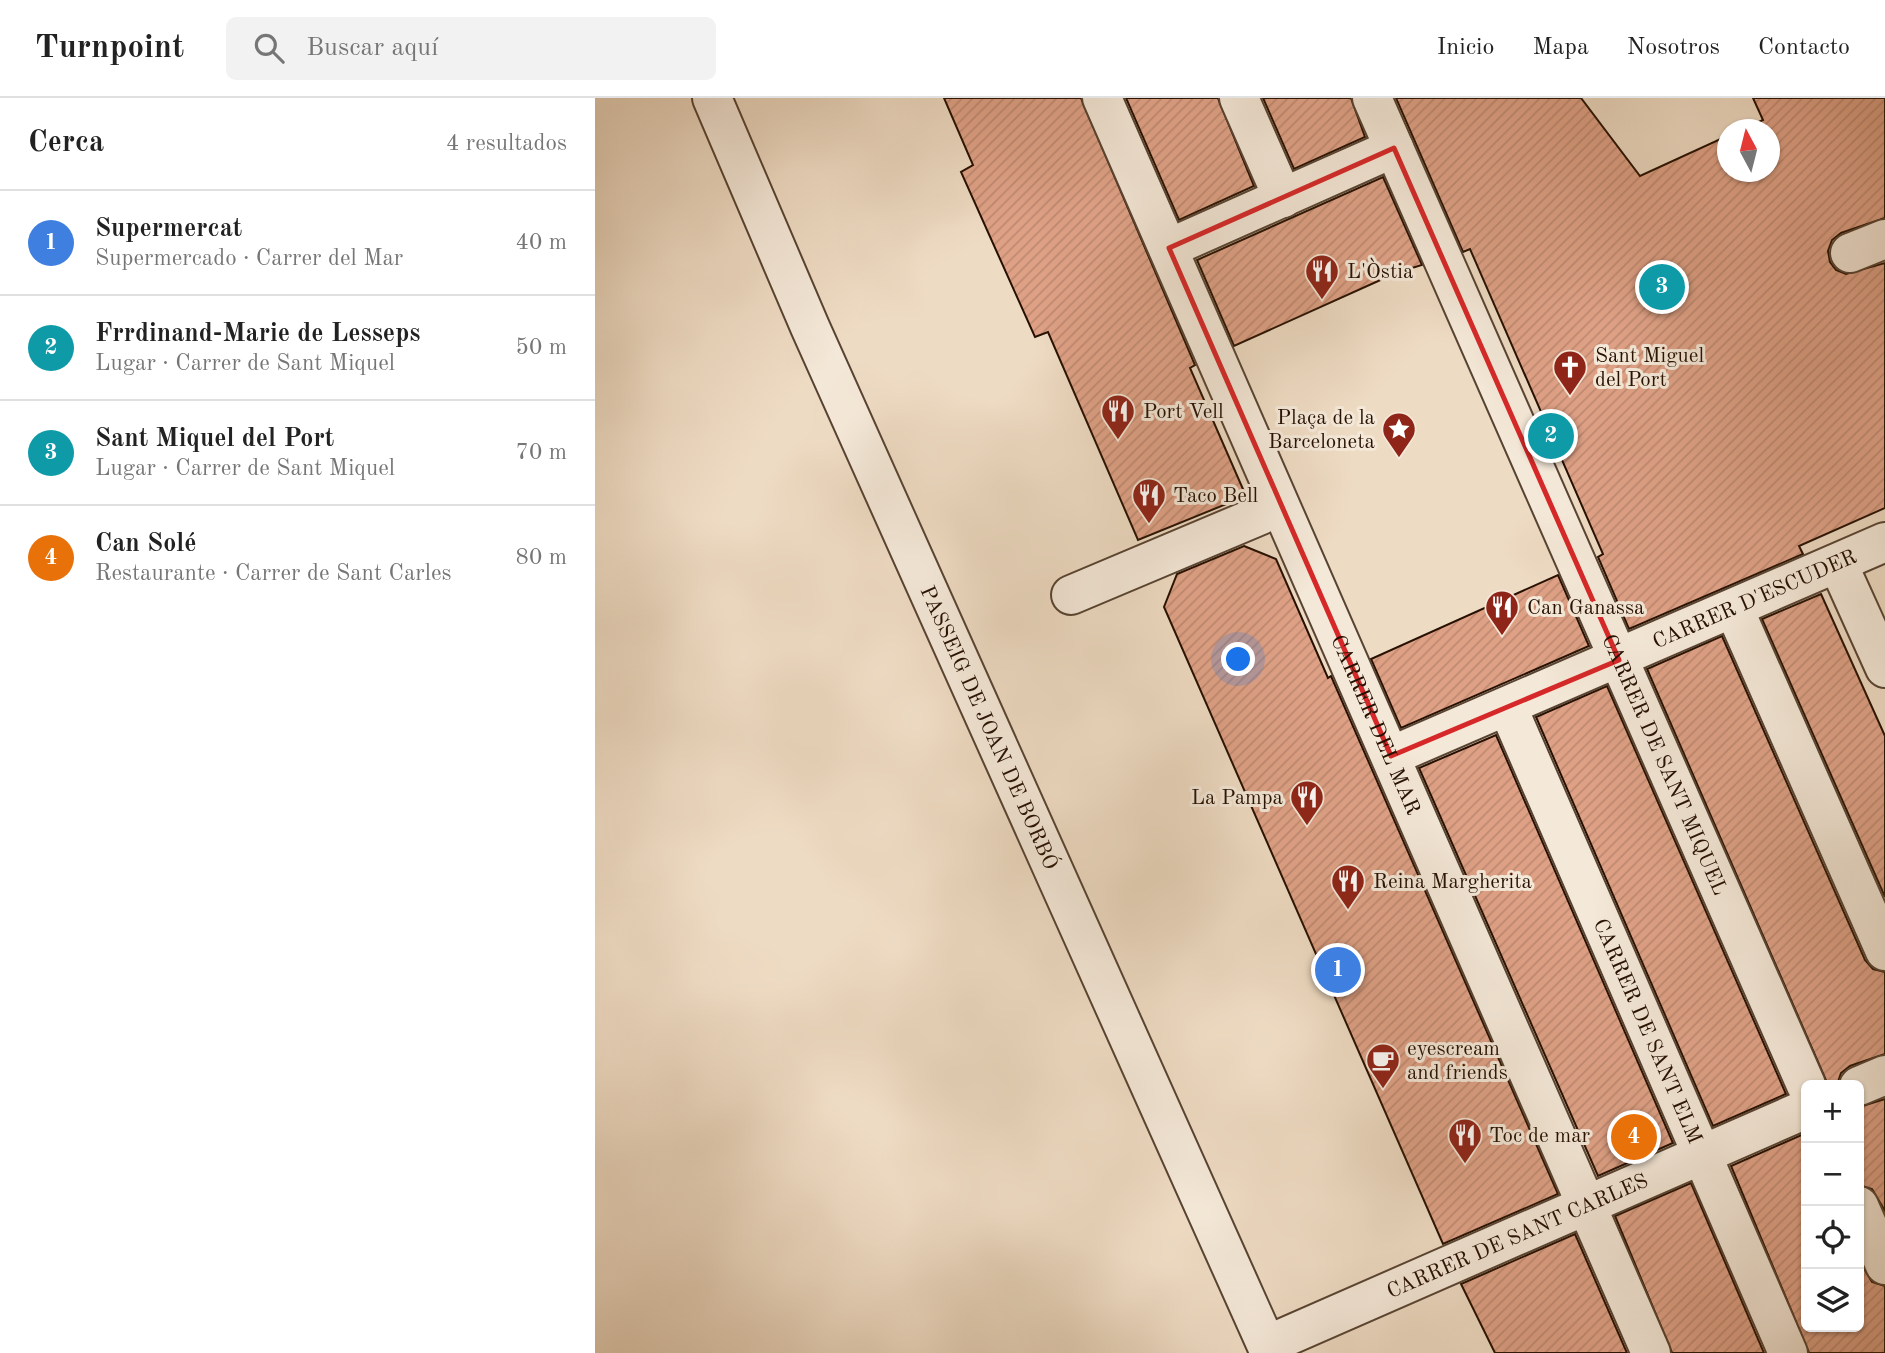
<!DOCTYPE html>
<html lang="es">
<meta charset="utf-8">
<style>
:root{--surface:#fff;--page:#f2f2f2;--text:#222;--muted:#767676;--line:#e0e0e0;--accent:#db2777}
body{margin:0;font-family:"Old Standard TT",serif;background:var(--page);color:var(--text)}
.controls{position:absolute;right:21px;bottom:21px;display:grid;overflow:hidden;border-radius:10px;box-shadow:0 2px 5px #0004}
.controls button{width:63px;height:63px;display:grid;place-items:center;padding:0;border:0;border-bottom:2px solid var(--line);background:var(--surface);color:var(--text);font:35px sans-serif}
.compass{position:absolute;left:1122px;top:21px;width:63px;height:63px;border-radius:50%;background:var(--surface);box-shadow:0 2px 5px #0004;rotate:353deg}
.you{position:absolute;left:644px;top:562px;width:24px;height:24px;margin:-18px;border:5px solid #fff;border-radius:50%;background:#1a73e8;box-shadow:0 0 0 10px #1a73e833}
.badge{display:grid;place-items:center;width:46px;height:46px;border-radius:50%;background:var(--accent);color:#fff;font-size:23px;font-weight:700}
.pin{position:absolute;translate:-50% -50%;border:4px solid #fff;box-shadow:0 2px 7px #0006}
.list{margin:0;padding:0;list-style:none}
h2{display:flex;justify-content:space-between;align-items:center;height:91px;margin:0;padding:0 28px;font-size:30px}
h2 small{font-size:23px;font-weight:400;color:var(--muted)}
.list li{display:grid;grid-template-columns:46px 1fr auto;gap:21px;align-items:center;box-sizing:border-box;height:105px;padding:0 28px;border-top:2px solid var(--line)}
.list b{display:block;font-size:26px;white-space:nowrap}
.list p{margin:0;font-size:23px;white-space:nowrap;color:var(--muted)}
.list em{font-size:23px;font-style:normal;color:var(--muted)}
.icon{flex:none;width:38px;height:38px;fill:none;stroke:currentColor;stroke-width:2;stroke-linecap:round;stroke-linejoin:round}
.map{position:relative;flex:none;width:1290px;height:1255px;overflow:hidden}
header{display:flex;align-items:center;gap:42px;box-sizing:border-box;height:98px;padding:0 35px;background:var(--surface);border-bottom:2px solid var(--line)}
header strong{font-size:33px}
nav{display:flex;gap:38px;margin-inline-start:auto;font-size:24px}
.search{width:490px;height:63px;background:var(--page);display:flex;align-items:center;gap:18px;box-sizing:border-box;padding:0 24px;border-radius:10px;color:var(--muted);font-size:26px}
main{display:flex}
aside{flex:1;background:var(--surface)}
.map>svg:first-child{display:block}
</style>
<header>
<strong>Turnpoint</strong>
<div class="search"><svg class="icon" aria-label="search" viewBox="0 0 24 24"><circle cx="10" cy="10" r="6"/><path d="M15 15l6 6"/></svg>Buscar aquí</div>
<nav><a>Inicio</a><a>Mapa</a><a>Nosotros</a><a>Contacto</a></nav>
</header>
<main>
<aside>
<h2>Cerca<small>4 resultados</small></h2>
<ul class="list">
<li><span class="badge" style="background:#3f7fe0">1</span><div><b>Supermercat</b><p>Supermercado · Carrer del Mar</p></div><em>40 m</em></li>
<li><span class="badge" style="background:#0f9aa8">2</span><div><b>Frrdinand-Marie de Lesseps</b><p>Lugar · Carrer de Sant Miquel</p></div><em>50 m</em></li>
<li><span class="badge" style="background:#0f9aa8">3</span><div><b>Sant Miquel del Port</b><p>Lugar · Carrer de Sant Miquel</p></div><em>70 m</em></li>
<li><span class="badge" style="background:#e8710a">4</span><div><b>Can Solé</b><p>Restaurante · Carrer de Sant Carles</p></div><em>80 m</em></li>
</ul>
</aside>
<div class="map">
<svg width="1290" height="1255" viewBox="0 0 1290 1255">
<defs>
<pattern id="building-hatch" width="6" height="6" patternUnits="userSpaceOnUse" patternTransform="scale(1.75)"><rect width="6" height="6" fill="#dfa186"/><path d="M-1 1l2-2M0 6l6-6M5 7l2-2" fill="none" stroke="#bf8a72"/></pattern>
</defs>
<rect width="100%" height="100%" fill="#eedbc3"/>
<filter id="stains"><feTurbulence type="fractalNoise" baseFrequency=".00286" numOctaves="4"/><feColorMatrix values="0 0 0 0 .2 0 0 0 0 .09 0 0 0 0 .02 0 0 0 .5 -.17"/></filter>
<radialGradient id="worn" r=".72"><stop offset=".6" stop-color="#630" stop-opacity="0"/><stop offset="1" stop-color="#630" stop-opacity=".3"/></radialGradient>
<g fill="url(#building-hatch)" stroke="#261001" stroke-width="2">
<path d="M 349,0 L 486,0 L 600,267 L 595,270 L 651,398 L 543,442 L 453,234 L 440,239 L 366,74 L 378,67 Z"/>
<path d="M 531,0 L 623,0 L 659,88 L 584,122 Z"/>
<path d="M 668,0 L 756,0 L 770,39 L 699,71 Z"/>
<path d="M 801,0 L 986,0 L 1045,78 L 1132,38 L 1132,74 L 1174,74 L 1174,32 L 1147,32 L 1168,22 L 1158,0 L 1290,0 L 1290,120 L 1246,135 L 1237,142 L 1233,153 L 1235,164 L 1241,172 L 1251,176 L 1290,165 L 1290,410 L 1204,448 L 1208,456 L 1034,531 L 1003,459 L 1008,456 L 875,151 L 868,154 Z"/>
<path d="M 788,79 L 827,167 L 801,175 L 639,248 L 602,162 Z"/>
<path d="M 649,448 L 681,461 L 733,580 L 736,578 L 963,1096 L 848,1146 L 569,509 L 582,476 Z"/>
<path d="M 963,477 L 994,548 L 806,630 L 776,561 Z"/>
<path d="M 1226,496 L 1290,638 L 1290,799 L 1167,521 Z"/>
<path d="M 1127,538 L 1270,862 L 1278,871 L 1290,874 L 1290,956 L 1255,968 L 1246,975 L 1242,987 L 1233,987 L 1052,571 Z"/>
<path d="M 1012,588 L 1191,996 L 1118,1028 L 941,619 Z"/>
<path d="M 901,637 L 1078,1045 L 1003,1078 L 824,670 Z"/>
<path d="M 1290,1001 L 1290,1113 L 1277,1091 L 1264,1087 L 1264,1009 Z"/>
<path d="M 1211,1035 L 1211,1229 L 1264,1229 L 1264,1162 L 1277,1184 L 1290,1188 L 1290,1255 L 1214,1255 L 1136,1068 Z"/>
<path d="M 1096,1085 L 1169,1255 L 1077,1255 L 1020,1118 Z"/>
<path d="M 980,1136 L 1032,1255 L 900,1255 L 866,1186 Z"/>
</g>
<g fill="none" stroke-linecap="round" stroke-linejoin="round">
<g stroke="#584332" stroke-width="42">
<g id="minor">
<path id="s1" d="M 117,0 L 215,229 L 675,1255"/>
<path id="s2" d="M 507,0 L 1056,1255"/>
<path d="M 644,0 L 688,100"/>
<path id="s3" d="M 777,0 L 1211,987"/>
<path d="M 574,150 L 799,50"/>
<path d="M 1255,155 L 1290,141"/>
<path d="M 1243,466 L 1290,570"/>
<path d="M 476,497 L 666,417"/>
<path d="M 1139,511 L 1290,853"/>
<path id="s4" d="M 913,610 L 1193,1255"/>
<path id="s5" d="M 796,658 L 1290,444"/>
<path d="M 1264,988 L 1290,977"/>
<path d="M 1264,1108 L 1290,1167"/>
<path id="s6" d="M 672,1247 L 1211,1011"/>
</g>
</g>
<use href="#minor" stroke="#f4e8d8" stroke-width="38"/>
</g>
<path fill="none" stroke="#d62828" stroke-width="5" stroke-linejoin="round" d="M 799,50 L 1024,562 L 796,658 L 574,150 Z"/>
<defs>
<g id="restaurant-pin" transform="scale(1.75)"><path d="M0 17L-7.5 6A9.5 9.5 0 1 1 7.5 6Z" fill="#8f2418" stroke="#f4e8d8"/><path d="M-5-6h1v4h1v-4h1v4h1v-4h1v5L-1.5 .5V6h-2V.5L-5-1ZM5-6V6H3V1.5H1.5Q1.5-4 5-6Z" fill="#fff"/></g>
<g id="church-pin" transform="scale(1.75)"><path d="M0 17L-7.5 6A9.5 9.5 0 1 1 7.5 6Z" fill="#8f2418" stroke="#f4e8d8"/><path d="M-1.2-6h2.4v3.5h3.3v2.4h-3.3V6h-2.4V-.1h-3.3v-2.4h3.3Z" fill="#fff"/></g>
<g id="sight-pin" transform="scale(1.75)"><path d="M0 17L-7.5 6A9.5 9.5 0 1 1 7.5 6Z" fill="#8f2418" stroke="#f4e8d8"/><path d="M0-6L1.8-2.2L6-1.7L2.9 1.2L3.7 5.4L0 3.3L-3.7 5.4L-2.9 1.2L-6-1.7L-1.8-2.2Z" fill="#fff"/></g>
<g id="cafe-pin" transform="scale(1.75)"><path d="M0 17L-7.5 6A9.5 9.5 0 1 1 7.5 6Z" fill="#8f2418" stroke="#f4e8d8"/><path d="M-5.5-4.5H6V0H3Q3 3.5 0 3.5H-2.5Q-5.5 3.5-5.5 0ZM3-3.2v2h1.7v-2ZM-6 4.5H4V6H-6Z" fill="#fff"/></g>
</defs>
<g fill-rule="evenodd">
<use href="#restaurant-pin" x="727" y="173"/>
<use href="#church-pin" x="975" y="269"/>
<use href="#restaurant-pin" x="523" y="313"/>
<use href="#sight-pin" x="804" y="331"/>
<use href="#restaurant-pin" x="554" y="397"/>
<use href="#restaurant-pin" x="907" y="509"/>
<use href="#restaurant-pin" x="712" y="699"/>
<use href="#restaurant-pin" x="753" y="783"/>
<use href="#cafe-pin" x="788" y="962"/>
<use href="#restaurant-pin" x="870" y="1037"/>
</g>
<g text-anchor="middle" stroke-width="6" stroke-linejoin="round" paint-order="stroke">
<g font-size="21" fill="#261001" stroke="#f4e8d8" text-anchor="start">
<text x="752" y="180">L'Òstia</text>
<text x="1000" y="264">Sant Miguel<tspan x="1000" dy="24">del Port</tspan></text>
<text x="548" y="320">Port Vell</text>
<text x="780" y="326" text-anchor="end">Plaça de la<tspan x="780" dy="24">Barceloneta</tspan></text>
<text x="578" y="404">Taco Bell</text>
<text x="932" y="516">Can Ganassa</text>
<text x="688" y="706" text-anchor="end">La Pampa</text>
<text x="778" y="790">Reina Margherita</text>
<text x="812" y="957">eyescream<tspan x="812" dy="24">and friends</tspan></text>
<text x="894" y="1044">Toc de mar</text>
</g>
<g font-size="21" fill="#261001" stroke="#f4e8d8">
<text dy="7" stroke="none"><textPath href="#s5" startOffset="396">CARRER D'ESCUDER</textPath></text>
<text dy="7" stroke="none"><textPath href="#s2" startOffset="684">CARRER DEL MAR</textPath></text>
<text dy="7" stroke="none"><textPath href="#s1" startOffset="688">PASSEIG DE JOAN DE BORBÓ</textPath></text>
<text dy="7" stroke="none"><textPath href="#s3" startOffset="728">CARRER DE SANT MIQUEL</textPath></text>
<text dy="7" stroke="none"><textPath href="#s4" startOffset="352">CARRER DE SANT ELM</textPath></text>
<text dy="7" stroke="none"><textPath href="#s6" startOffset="273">CARRER DE SANT CARLES</textPath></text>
</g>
</g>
<rect width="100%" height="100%" filter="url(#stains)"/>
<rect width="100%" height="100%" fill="url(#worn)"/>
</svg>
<div class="controls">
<button>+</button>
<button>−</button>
<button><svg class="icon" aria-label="locate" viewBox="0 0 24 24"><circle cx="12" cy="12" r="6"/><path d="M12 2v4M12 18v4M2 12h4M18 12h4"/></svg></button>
<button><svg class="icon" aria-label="layers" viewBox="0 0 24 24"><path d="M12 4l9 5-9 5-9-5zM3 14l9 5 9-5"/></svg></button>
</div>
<svg class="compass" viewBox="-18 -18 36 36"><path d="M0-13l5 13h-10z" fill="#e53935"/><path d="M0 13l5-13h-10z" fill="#767676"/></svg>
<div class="you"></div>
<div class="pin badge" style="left:743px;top:872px;background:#3f7fe0">1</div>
<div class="pin badge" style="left:956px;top:338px;background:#0f9aa8">2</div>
<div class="pin badge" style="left:1067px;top:189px;background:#0f9aa8">3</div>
<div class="pin badge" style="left:1039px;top:1039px;background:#e8710a">4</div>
</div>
</main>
